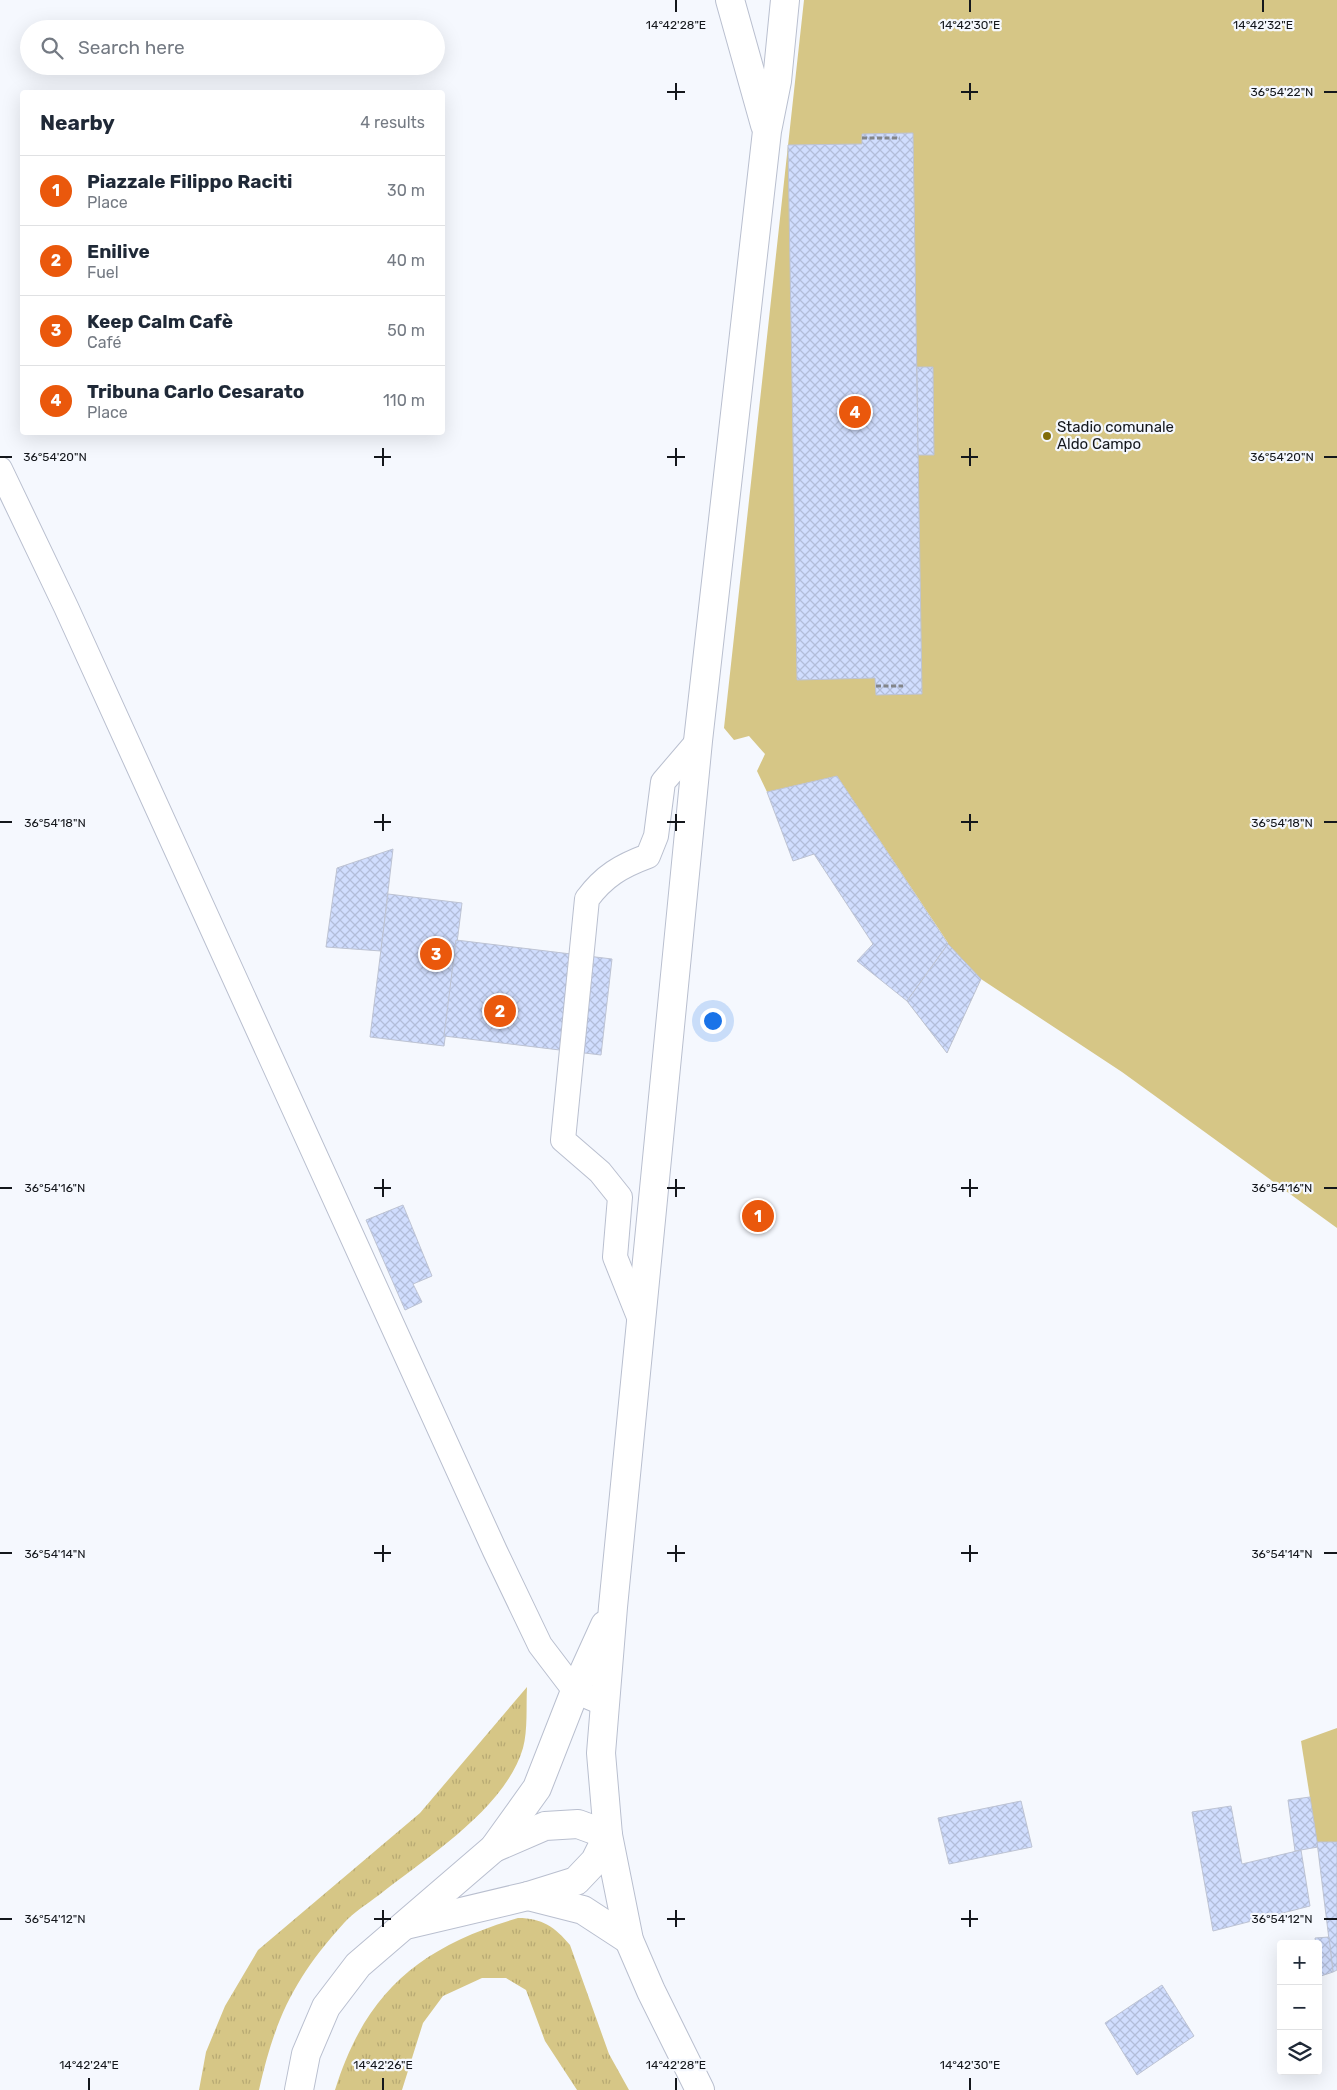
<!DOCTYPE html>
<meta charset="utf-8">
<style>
:root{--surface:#fff;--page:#f6f6f7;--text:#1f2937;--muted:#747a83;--line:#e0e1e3;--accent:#ea580c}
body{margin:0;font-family:Rubik,sans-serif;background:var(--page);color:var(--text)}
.controls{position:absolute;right:15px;bottom:15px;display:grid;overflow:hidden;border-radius:5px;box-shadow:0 5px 20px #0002}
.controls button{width:45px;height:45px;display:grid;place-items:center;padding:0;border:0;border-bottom:1px solid var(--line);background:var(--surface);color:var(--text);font:25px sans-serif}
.you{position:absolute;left:712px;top:1020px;width:18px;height:18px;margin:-12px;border:4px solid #fff;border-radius:50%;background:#1a73e8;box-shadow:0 0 0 8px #1a73e833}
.badge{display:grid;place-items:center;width:32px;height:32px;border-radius:50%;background:var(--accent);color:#fff;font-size:16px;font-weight:700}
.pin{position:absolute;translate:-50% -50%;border:2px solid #fff;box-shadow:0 1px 5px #0006}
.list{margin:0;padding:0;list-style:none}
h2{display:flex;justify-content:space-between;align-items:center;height:65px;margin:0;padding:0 20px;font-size:21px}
h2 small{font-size:16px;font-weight:400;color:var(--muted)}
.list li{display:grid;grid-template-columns:32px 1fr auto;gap:15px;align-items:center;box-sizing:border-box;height:70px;padding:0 20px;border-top:1px solid var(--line)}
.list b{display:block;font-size:19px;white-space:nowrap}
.list p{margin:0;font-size:16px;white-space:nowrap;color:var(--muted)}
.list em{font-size:16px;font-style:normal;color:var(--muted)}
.icon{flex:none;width:28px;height:28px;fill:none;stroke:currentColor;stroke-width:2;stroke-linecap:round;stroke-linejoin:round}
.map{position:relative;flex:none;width:1337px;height:2090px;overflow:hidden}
.search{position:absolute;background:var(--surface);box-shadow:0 5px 20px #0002;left:20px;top:20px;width:425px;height:55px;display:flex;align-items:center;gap:12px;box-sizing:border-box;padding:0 18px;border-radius:28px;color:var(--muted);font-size:19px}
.panel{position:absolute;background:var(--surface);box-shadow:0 5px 20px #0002;left:20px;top:90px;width:425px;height:345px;border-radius:5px}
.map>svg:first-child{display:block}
</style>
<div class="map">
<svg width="1337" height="2090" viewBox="0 0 1337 2090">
<defs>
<pattern id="grass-tufts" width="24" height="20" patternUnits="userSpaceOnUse" patternTransform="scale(1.25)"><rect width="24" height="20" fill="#d6c686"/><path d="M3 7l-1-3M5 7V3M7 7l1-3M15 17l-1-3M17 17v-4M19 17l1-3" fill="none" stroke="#b7a973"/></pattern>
<pattern id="building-cross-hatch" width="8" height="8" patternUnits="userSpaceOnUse" patternTransform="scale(1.25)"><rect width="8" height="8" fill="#d0ddfe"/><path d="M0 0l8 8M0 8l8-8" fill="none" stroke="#b2bdd9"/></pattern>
</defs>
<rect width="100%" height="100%" fill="#f5f8fe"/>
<g fill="url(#grass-tufts)">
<path d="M 527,1687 C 526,1706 528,1730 523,1748 C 505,1809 427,1857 379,1895 C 367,1904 354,1912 344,1923 C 294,1978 275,2019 259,2090 L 199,2090 L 206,2052 L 225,2006 L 258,1950 L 420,1813 Z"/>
<path d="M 518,1918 C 542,1918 555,1927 570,1945 L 609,2054 L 629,2090 L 577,2090 L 545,2041 L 526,1990 L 506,1978 L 482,1978 L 443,1996 L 423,2023 L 402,2090 L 335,2090 C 366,1991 420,1947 518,1918 Z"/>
</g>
<g fill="#d6c686">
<path d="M 804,0 L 1337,0 L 1337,1228 L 1122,1072 L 981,979 L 947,1053 L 907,1001 L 948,943 L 837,776 L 767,792 L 757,771 L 765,754 L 749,736 L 734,740 L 724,728 Z"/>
<path d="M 1337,1728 L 1337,1842 L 1317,1842 L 1301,1741 Z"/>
</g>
<g fill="url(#building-cross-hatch)" stroke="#bdc3d3">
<path d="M 913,133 L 922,694 L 876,695 L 875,678 L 797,680 L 788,145 L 862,144 L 862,134 Z"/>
<path d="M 917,367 L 933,367 L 934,455 L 918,455 Z"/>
<path d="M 837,776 L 948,944 L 907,1001 L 857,961 L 873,944 L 814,854 L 793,861 L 767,792 Z"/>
<path d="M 393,849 L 381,951 L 326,947 L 337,868 Z"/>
<path d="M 388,894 L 462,903 L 444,1046 L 370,1037 Z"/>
<path d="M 456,940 L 612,959 L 601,1055 L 444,1036 Z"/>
<path d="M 948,944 L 981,979 L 947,1053 L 907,1001 Z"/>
<path d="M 403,1205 L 432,1276 L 413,1284 L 422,1302 L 405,1310 L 366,1220 Z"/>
<path d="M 1310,1797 L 1318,1847 L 1295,1851 L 1288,1800 Z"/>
<path d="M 1021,1801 L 1032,1847 L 949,1864 L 938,1818 Z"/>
<path d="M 1231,1806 L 1242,1864 L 1301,1850 L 1310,1906 L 1213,1931 L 1192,1812 Z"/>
<path d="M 1317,1842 L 1337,1842 L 1337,1970 L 1333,1972 Z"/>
<path d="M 1329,1937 L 1333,1972 L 1318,1977 L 1318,1944 L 1316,1944 L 1315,1938 Z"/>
<path d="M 1162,1985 L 1194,2036 L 1137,2075 L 1105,2023 Z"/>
</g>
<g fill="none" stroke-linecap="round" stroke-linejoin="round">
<g stroke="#b9bfcf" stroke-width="26">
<g id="service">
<path d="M 0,469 L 66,607 L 495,1551 L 540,1645 L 575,1691 L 605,1704"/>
<path d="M 641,1322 L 615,1257 L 620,1197 L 600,1172 L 563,1140 L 587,899 C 604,876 621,866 648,856 L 656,836 L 663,782 L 698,741"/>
</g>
</g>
<g stroke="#b9bfcf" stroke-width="30">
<g id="tertiary">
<path d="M 494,1848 L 545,1826 L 578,1824 L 608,1835 L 629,1940 L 651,1991 L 700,2090"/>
<path d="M 528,1896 L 583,1910 L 629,1940"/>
</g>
</g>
<g stroke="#b9bfcf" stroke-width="30">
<g id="secondary">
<path d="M 730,0 L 765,125"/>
<path d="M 406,1925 L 528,1896 L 576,1881 L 595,1861 L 608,1835 L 601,1753 L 613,1607 L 698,741 L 767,131 L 777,81 L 785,0"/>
<path d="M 299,2090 L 306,2054 L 326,2007 L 358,1965 L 494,1848 L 537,1788 L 575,1691 L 605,1625"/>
</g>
</g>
<g stroke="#82858a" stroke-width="3" stroke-dasharray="5 2.5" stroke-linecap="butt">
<path d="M 862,138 L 900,138"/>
<path d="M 876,686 L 903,686"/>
</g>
<use href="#service" stroke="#fff" stroke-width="24"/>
<use href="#tertiary" stroke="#fff" stroke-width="28"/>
<use href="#secondary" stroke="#fff" stroke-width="28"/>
</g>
<path fill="none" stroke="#14171c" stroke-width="2" d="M 676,0 L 676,12M 970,0 L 970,12M 1263,0 L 1263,12M 676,83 L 676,100M 970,83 L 970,100M 667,92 L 685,92M 961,92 L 978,92M 1324,92 L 1337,92M 383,448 L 383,466M 676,448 L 676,466M 970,448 L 970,466M 0,457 L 12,457M 374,457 L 391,457M 667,457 L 685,457M 961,457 L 978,457M 1324,457 L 1337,457M 383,814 L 383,831M 676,814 L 676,831M 970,814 L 970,831M 0,822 L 12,822M 374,822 L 391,822M 667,822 L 685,822M 961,822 L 978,822M 1324,822 L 1337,822M 383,1179 L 383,1197M 676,1179 L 676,1197M 970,1179 L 970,1197M 0,1188 L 12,1188M 374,1188 L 391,1188M 667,1188 L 685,1188M 961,1188 L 978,1188M 1324,1188 L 1337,1188M 383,1545 L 383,1562M 676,1545 L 676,1562M 970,1545 L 970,1562M 0,1553 L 12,1553M 374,1553 L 391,1553M 667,1553 L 685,1553M 961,1553 L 978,1553M 1324,1553 L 1337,1553M 383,1910 L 383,1927M 676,1910 L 676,1927M 970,1910 L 970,1927M 0,1919 L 12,1919M 374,1919 L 391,1919M 667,1919 L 685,1919M 961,1919 L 978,1919M 1324,1919 L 1337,1919M 89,2078 L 89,2090M 383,2078 L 383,2090M 676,2078 L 676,2090M 970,2078 L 970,2090"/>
<circle fill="#816c08" stroke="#f5f8fe" stroke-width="2" cx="1047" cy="436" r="5"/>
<g text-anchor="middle" stroke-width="4.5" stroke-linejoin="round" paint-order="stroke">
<g font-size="15" fill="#14171c" stroke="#f5f8fe" text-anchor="start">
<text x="1057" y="432">Stadio comunale<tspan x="1057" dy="17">Aldo Campo</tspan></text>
</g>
</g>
<g font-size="12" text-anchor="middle" fill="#14171c" stroke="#f5f8fe" stroke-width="4.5" stroke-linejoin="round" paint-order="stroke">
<text x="676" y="29">14°42'28"E</text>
<text x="970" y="29">14°42'30"E</text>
<text x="1263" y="29">14°42'32"E</text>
<text x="1282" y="96">36°54'22"N</text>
<text x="55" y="461">36°54'20"N</text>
<text x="1282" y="461">36°54'20"N</text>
<text x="55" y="827">36°54'18"N</text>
<text x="1282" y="827">36°54'18"N</text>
<text x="55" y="1192">36°54'16"N</text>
<text x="1282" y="1192">36°54'16"N</text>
<text x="55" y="1558">36°54'14"N</text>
<text x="1282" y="1558">36°54'14"N</text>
<text x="55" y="1923">36°54'12"N</text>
<text x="1282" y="1923">36°54'12"N</text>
<text x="89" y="2069">14°42'24"E</text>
<text x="383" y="2069">14°42'26"E</text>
<text x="676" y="2069">14°42'28"E</text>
<text x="970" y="2069">14°42'30"E</text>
</g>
</svg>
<div class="controls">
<button>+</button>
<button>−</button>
<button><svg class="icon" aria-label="layers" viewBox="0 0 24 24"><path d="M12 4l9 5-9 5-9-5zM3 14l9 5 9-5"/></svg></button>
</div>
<div class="you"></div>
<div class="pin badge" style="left:758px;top:1216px">1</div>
<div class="pin badge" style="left:500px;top:1011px">2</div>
<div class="pin badge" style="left:436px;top:954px">3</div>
<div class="pin badge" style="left:855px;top:412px">4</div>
<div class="search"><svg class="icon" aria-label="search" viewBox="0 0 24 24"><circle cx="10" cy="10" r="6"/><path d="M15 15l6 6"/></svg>Search here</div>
<section class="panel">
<h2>Nearby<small>4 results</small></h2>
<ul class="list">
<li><span class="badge">1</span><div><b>Piazzale Filippo Raciti</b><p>Place</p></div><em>30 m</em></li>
<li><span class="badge">2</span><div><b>Enilive</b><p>Fuel</p></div><em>40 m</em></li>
<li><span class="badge">3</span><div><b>Keep Calm Cafè</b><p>Café</p></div><em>50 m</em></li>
<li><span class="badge">4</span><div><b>Tribuna Carlo Cesarato</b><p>Place</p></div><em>110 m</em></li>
</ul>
</section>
</div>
